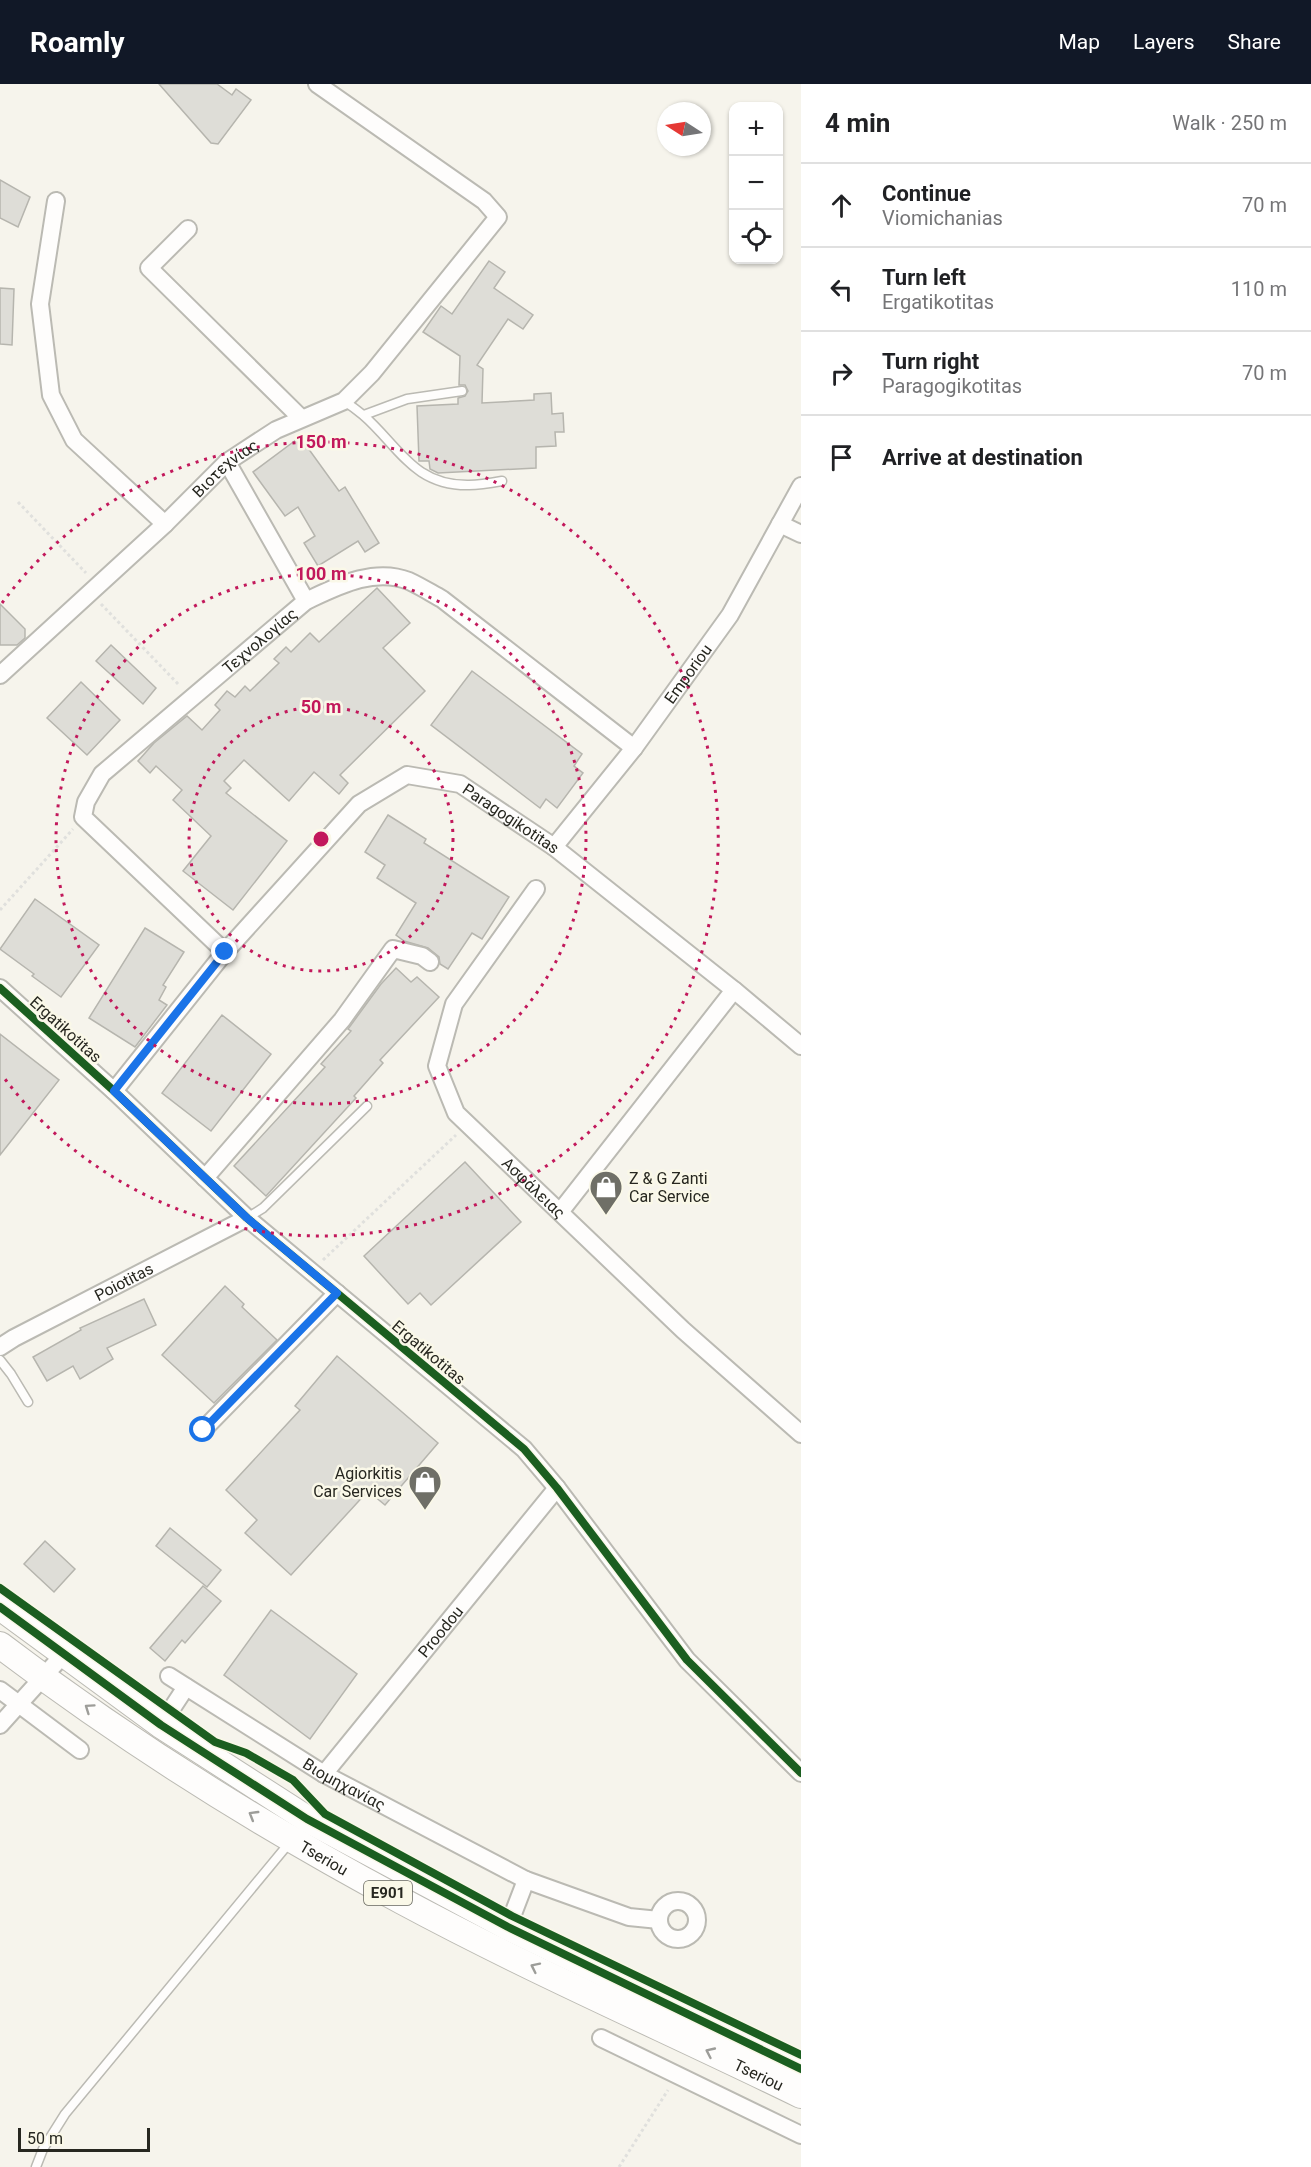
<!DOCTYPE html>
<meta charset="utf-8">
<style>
:root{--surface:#fff;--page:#f2f2f2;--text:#202124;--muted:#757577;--line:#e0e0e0;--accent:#111827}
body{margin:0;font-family:Roboto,sans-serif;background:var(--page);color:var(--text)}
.controls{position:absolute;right:18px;top:18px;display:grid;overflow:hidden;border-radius:12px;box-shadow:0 2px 4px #0004}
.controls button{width:54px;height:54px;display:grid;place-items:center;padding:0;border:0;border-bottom:2px solid var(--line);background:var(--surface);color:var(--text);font:30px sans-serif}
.compass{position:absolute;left:657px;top:18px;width:54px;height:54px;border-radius:50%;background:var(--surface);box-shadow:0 2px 4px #0004;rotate:282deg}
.scale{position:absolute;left:18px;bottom:15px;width:132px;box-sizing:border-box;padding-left:6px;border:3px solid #272720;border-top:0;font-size:16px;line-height:21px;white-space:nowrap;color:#272720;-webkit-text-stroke:4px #faf8e8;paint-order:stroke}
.stop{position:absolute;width:18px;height:18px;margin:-14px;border:4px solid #1a73e8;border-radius:50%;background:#fff}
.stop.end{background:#1a73e8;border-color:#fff;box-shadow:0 2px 6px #0008}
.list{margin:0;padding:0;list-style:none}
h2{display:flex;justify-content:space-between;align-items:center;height:78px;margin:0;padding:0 24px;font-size:26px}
h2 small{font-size:20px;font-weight:400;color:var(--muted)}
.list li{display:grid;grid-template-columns:39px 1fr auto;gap:18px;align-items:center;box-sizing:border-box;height:84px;padding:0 24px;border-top:2px solid var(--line)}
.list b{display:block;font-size:22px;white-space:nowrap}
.list p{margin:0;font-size:20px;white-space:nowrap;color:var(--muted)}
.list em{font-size:20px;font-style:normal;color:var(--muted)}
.icon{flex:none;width:33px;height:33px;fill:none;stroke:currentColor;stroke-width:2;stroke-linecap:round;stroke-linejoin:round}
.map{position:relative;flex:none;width:801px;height:2083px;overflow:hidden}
header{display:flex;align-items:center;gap:36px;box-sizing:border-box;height:84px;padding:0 30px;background:var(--accent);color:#fff}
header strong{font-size:28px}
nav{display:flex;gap:33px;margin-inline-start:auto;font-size:21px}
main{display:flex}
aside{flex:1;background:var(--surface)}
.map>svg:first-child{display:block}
</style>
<header>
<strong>Roamly</strong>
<nav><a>Map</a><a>Layers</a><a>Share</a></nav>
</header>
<main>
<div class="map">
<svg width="801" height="2083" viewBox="0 0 801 2083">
<rect width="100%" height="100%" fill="#f6f4ec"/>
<g fill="#deddd7" stroke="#b6b5ae" stroke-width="1.5">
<path d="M 159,0 L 217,0 L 232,11 L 236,5 L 251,16 L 218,60 L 211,59 Z"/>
<path d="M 0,96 L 30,113 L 18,143 L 0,134 Z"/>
<path d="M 489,177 L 505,188 L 494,204 L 533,231 L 523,245 L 508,235 L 477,281 L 483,285 L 482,319 L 534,316 L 534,310 L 551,309 L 552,330 L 563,329 L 564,348 L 555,348 L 556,362 L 536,363 L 536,384 L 438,389 L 430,385 L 429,377 L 419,377 L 417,322 L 458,320 L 458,314 L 465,312 L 468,307 L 465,301 L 459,301 L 460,272 L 423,248 L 441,222 L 452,230 Z"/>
<path d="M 0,204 L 14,205 L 12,261 L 0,260 Z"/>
<path d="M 300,353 L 339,407 L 345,403 L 379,459 L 365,468 L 358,457 L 318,482 L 304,459 L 315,452 L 298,423 L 285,432 L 253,388 Z"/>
<path d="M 377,504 L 410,539 L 383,564 L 425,607 L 340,691 L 348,699 L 339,710 L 314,688 L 289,717 L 244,676 L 224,697 L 231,704 L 226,709 L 287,757 L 233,826 L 183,787 L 211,752 L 173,716 L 182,706 L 156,682 L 150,689 L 138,677 L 154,659 L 187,632 L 202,646 L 220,626 L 215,621 L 227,607 L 235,613 L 245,602 L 250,607 L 279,579 L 274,575 L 286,563 L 291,568 L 310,549 L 319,558 Z"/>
<path d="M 0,520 L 25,545 L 25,554 L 17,561 L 0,561 Z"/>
<path d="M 111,561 L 156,604 L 143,620 L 96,577 Z"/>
<path d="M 472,587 L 582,670 L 574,682 L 583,689 L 557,724 L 546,715 L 540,724 L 431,641 Z"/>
<path d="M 81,598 L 120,636 L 87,671 L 47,634 Z"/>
<path d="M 388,731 L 426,755 L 424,759 L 509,813 L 482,855 L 472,849 L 448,885 L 440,880 L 439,873 L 428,864 L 404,857 L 396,851 L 416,819 L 377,794 L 385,781 L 365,768 Z"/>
<path d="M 35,815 L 99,861 L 61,913 L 32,892 L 34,890 L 0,865 Z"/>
<path d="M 145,844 L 184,868 L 163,901 L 166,903 L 159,916 L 167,921 L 135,963 L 89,934 Z"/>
<path d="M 396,884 L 411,898 L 417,893 L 439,913 L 380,976 L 383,979 L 354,1012 L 356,1014 L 266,1112 L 234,1082 L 325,983 L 321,980 L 351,947 L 348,945 L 381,900 Z"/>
<path d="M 222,931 L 271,970 L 211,1047 L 162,1009 Z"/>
<path d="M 0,950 L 59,996 L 0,1071 Z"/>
<path d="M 465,1078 L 521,1138 L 431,1221 L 420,1209 L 408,1220 L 364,1172 Z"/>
<path d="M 225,1202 L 244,1220 L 242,1223 L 277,1256 L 214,1319 L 162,1271 Z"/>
<path d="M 144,1215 L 156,1241 L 107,1264 L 113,1275 L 80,1295 L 73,1282 L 47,1297 L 33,1273 L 81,1246 L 80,1244 Z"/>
<path d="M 337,1272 L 438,1359 L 385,1421 L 368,1407 L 291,1491 L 245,1449 L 257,1436 L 226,1406 L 300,1326 L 295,1322 Z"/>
<path d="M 170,1444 L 221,1486 L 207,1503 L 156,1462 Z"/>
<path d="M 45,1457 L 75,1485 L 54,1508 L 24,1480 Z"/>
<path d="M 203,1502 L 221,1517 L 185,1559 L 182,1556 L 165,1577 L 150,1564 Z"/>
<path d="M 271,1526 L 357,1590 L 310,1655 L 224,1591 Z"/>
</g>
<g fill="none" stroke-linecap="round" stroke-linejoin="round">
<g stroke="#bbbab3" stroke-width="11">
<g id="service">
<path d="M 344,317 C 350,321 357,326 363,331 C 398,361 413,402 469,401 C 480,401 491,399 502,397"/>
<path d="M 364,331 L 407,315 L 462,307"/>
<path d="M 247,1134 L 263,1124 L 367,1022"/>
<path d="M 0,1276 L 11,1290 L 28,1318"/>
<path d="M 36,2083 L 43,2065 L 65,2030 L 290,1758"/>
</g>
</g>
<g stroke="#bbbab3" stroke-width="20">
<g id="minor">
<path d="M 56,117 L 40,220 L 51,311 L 74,356 L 165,440"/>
<path d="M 188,145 L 149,184 L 301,334"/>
<path d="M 227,378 L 306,517"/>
<path d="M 780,440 L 801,450"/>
<path id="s1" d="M 0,591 L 165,440 L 227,378 L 276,346 L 344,317 L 372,289 L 498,133 L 484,117 L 317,0"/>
<path id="s2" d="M 554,763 L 634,664 L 730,531 L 801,402"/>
<path id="s3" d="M 536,805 L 454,920 L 437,982 L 456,1029 L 683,1246 L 801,1350"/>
<path id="s4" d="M 225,868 L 83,733 L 86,718 L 102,690 L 306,517 C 338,502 374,483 409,497 C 420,502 431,509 442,515 L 634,664"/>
<path d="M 0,904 L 114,1007 L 247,1134 L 524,1365 L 557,1404 L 687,1576 L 801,1689"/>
<path id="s5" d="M 114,1007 L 225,868 L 359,720 L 407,691 L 460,700 L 554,763 L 734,906 L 801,962"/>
<path d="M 205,1094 L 342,936 L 393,865 L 422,872 L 430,878"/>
<path d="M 560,1128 L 734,906"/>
<path id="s6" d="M 0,1263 L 14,1254 L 247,1134"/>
<path d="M 203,1346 L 337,1209"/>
<path id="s7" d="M 169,1592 L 324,1690 L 526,1796 L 629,1833 L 659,1836"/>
<path d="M 0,1606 L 80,1666"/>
<path d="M 0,1641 L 63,1571"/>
<path d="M 161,1641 L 186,1603"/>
<path id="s8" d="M 324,1690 L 557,1404"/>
<circle cx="678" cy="1836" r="19"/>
<path d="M 508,1843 L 526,1796"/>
<path d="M 601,1954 L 801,2051"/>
</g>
</g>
<g stroke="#bbbab3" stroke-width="28">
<g id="primary">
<path d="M 0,1523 L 161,1641 L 307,1735 L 508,1843 L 801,1985"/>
<path id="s9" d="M 0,1561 C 126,1657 262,1742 402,1817 C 532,1887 668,1946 801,2011"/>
</g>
</g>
<g stroke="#e0e0dd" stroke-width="3" stroke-dasharray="3 3" stroke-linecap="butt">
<path d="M 18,418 L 86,489"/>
<path d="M 101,520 L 180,602"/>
<path d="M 0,826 L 73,745"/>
<path d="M 323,1176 L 456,1051"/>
<path d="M 619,2083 L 668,2006"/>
</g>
<use href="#service" stroke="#fefdfc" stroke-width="8"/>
<use href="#minor" stroke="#fefdfc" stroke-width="16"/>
<use href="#primary" stroke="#fefdfc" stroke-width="26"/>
<g stroke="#faf8e8" stroke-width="11">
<g id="cycleway">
<path d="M 0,904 L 114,1007 L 247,1134 L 524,1365 L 557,1404 L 687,1576 L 801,1689"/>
<path d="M 0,1504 L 215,1658 L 246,1669 L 293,1696 L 325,1730 L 512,1832 L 801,1971"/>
<path d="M 0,1523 L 161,1641 L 307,1735 L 508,1843 L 801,1985"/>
</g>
</g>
<use href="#cycleway" stroke="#1b5e20" stroke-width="8"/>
</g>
<defs><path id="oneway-chevron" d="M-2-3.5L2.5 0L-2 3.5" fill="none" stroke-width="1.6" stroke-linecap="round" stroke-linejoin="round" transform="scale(1.5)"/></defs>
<g stroke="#9d9d99">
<use href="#oneway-chevron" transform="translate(89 1624) rotate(-145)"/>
<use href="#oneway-chevron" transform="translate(253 1731) rotate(-149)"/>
<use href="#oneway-chevron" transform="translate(535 1883) rotate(-154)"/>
<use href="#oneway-chevron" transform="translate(710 1968) rotate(-155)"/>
</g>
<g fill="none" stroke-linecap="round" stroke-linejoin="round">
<path stroke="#1a73e8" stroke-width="8" d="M 203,1346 L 337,1209 L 247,1134 L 114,1007 L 225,868"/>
</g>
<g fill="none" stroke="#c2185b" stroke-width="3" stroke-dasharray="3 6">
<circle cx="321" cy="755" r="132"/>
<circle cx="321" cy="755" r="265"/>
<path d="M2 519A397 397 0 1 1 2 991"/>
</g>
<defs>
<g id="shop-pin" transform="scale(1.725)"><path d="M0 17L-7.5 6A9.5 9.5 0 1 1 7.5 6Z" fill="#6f6f67" stroke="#faf8e8"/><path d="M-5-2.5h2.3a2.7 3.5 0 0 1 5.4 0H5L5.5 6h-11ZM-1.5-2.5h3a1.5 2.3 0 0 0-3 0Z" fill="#fff"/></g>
</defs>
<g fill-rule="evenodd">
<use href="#shop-pin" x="606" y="1103"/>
<use href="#shop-pin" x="425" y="1398"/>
</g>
<g text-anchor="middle" stroke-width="5" stroke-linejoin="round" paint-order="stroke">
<rect fill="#faf8e8" stroke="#66665c" stroke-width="1.5" x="364" y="1797" width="48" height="24" rx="4.5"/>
<g font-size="15" font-weight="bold" fill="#272720">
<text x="388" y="1814">E901</text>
</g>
<g font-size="16" fill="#272720" stroke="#faf8e8">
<text dy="6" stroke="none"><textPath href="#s1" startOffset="306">Βιοτεχνίας</textPath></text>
<text dy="6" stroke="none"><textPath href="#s4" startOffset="450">Τεχνολογίας</textPath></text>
<text dy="6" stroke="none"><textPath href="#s2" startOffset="219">Emporiou</textPath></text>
<text dy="6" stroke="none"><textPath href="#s5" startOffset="549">Paragogikotitas</textPath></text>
<text transform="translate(66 945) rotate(42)" y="6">Ergatikotitas</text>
<text dy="6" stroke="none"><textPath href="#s3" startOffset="364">Ασφάλειας</textPath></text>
<text dy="6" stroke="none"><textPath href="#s6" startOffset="140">Poiotitas</textPath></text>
<text transform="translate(429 1268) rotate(40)" y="6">Ergatikotitas</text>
<text dy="6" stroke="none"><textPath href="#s8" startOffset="184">Proodou</textPath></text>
<text dy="6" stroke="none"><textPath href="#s7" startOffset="206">Βιομηχανίας</textPath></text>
<text dy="6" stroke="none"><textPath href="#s9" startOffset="388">Tseriou</textPath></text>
<text dy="6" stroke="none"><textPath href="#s9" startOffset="874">Tseriou</textPath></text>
</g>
<g font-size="16" fill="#272720" stroke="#faf8e8" text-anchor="start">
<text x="629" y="1100">Z &amp; G Zanti<tspan x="629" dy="18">Car Service</tspan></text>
<text x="402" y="1395" text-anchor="end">Agiorkitis<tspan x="402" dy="18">Car Services</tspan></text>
</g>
</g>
<circle cx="321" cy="755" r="9" fill="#c2185b" stroke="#faf8e8" stroke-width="3"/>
<g font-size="18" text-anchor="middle" font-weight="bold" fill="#c2185b" stroke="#faf8e8" stroke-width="5" stroke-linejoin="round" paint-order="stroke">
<text x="321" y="364">150 m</text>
<text x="321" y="496">100 m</text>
<text x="321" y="629">50 m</text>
</g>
</svg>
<div class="controls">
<button>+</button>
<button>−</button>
<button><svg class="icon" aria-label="locate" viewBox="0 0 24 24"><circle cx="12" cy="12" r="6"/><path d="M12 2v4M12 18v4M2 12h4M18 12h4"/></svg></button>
</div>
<svg class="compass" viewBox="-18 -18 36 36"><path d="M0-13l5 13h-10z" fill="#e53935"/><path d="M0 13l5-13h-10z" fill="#757577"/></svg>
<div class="scale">50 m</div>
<div class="stop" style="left:203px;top:1346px"></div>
<div class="stop end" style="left:225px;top:868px"></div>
</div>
<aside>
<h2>4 min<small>Walk · 250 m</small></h2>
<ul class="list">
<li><svg class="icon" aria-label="ahead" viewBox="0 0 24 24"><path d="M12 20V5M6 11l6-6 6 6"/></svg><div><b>Continue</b><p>Viomichanias</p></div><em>70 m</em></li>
<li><svg class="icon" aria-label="left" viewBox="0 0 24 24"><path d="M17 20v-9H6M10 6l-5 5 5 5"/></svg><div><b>Turn left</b><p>Ergatikotitas</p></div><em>110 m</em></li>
<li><svg class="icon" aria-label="right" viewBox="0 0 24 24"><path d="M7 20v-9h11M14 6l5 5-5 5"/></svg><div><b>Turn right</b><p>Paragogikotitas</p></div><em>70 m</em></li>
<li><svg class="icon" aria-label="arrive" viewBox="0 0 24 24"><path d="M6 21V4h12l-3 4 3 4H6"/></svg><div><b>Arrive at destination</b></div></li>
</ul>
</aside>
</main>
